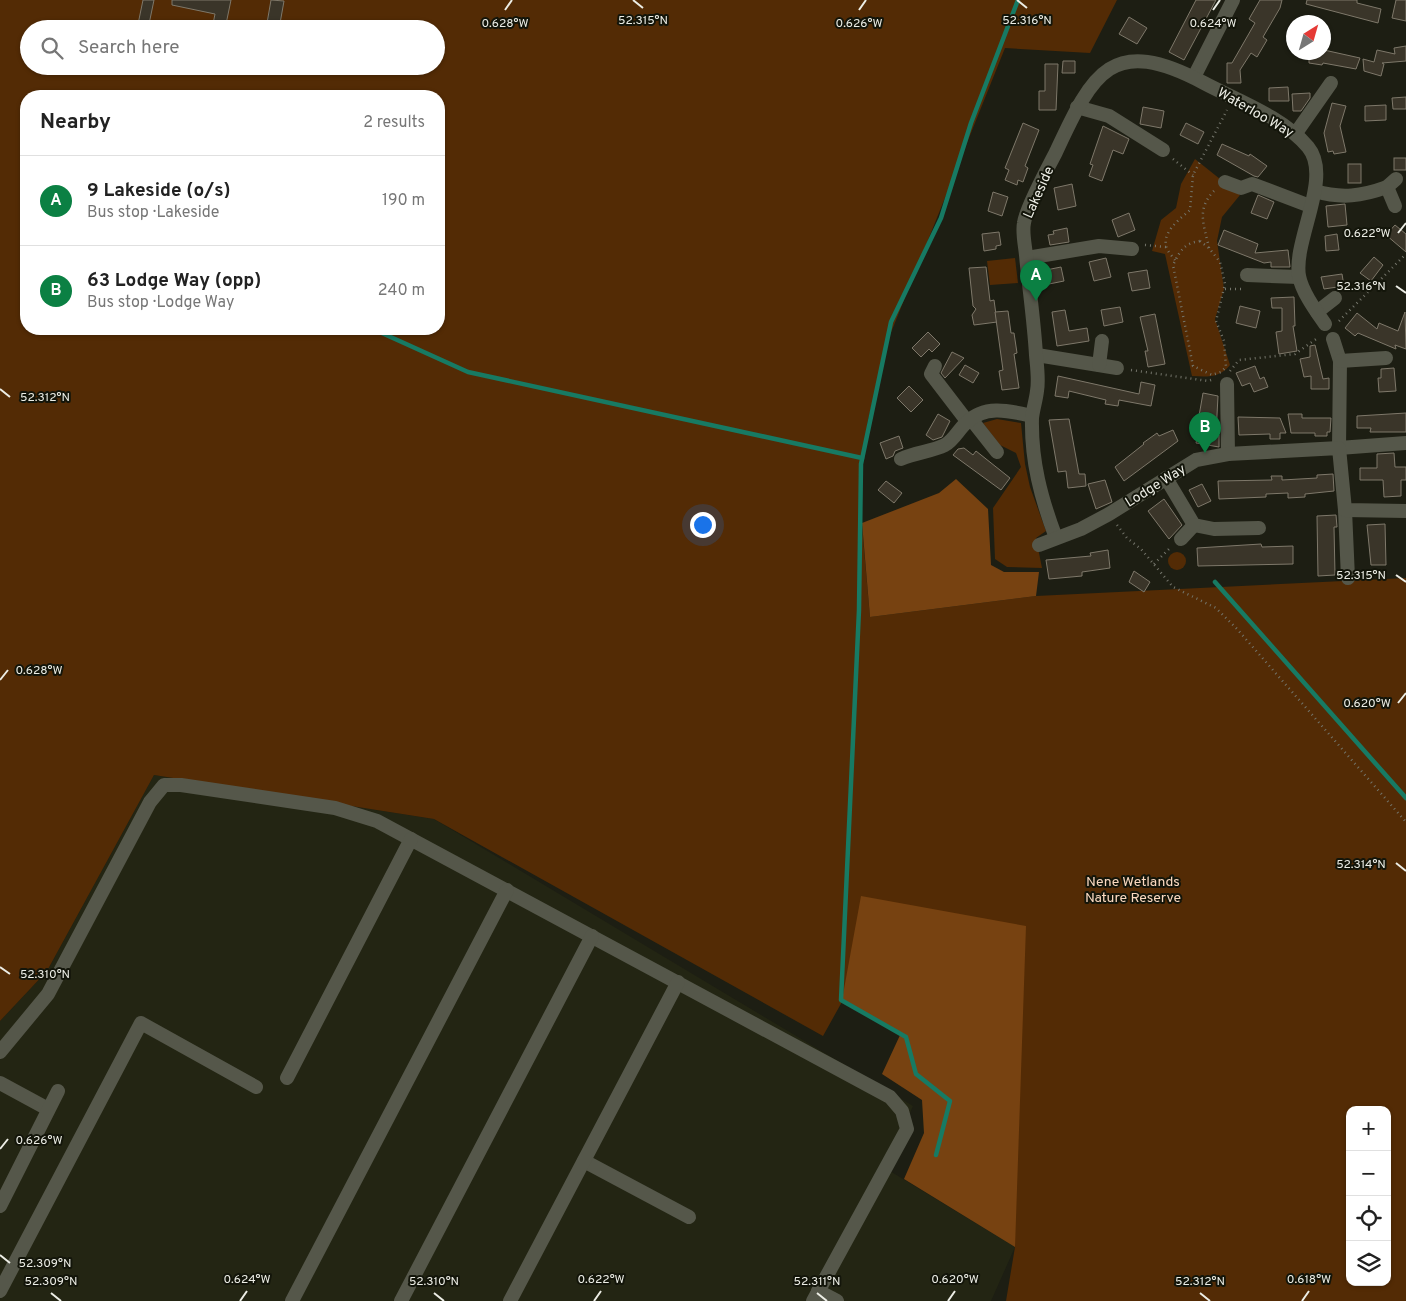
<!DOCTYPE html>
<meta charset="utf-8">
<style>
:root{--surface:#fff;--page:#f2f2f2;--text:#222;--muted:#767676;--line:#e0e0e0;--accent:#0b8043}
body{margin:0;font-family:Overpass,sans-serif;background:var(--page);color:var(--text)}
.controls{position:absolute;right:15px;bottom:15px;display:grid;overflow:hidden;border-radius:10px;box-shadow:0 1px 4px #0004}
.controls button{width:45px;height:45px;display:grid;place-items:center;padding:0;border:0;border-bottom:1px solid var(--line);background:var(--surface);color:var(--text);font:25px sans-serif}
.compass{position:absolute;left:1286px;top:15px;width:45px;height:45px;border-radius:50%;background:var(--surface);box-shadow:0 1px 4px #0004;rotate:37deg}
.you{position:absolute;left:702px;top:524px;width:18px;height:18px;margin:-12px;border:4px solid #fff;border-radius:50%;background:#1a73e8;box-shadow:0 0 0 8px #1a73e833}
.badge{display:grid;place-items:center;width:32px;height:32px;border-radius:50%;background:var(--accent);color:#fff;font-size:16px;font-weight:700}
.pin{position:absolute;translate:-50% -41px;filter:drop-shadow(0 1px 2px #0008)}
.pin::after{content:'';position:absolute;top:26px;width:18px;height:15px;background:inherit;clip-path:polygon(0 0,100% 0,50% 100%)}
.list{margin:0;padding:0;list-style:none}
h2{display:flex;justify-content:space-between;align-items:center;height:65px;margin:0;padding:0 20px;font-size:21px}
h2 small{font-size:16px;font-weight:400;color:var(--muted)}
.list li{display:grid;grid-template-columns:32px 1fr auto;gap:15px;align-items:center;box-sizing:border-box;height:90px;padding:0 20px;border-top:1px solid var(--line)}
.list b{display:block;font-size:19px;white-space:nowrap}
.list p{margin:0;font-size:16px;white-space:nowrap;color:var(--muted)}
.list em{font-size:16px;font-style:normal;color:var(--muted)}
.icon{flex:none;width:28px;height:28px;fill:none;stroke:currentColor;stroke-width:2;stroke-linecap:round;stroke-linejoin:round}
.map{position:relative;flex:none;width:1406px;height:1301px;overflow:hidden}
.search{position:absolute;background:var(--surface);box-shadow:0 1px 4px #0004;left:20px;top:20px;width:425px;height:55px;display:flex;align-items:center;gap:12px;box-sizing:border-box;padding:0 18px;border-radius:28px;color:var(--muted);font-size:19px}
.panel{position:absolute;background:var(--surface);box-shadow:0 1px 4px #0004;left:20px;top:90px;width:425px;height:245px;border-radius:20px}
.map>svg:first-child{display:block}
</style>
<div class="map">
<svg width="1406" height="1301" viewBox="0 0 1406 1301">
<rect width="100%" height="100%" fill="#1d1e13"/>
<path fill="#232513" d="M 154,775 L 434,819 L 913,1106 L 885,1168 L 1015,1247 L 991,1301 L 0,1301 L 0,1021 L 47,971 Z"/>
<g fill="#532b05" fill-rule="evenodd">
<path d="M 0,0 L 1117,0 L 1090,53 L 1005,48 L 888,340 L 868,420 L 859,493 L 870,617 L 1036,596 L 1406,578 L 1406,1301 L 1006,1301 L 1015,1247 L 901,1033 L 843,1000 L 823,1036 L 434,819 L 154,775 L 47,971 L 0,1021 ZM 29,29 L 436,29 L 436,66 L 29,66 ZM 26,96 L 439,96 L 439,329 L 26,329 ZM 1350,1110 L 1387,1110 L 1387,1282 L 1350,1282 Z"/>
<path d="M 1195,159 L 1240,195 L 1222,217 L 1217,241 L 1224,289 L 1215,319 L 1230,365 C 1220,378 1207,377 1192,376 L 1165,254 L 1152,251 L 1161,220 L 1176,208 L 1181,184 Z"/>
<path d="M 1015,258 L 1018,283 L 990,285 L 987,261 Z"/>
<path d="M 997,419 L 1021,423 L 1025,464 L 1030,487 L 1046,531 L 1036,538 L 1042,568 L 1007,567 L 995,559 L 993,508 L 1021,467 L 1016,453 L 1000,445 L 983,423 Z"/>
<circle cx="1177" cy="561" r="9"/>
</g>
<g fill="#774211">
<path d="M 956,479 L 988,509 L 991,565 L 1004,572 L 1039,572 L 1036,596 L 870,617 L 862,523 L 939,493 Z"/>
<path d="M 861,896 L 1026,926 L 1015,1247 L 904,1179 L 924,1133 L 922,1100 L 882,1074 L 901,1033 L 842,1000 Z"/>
</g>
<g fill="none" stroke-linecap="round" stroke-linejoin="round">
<g stroke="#177a63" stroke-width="4.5">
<path d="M 373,329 L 468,372 L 862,458"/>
<path d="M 1215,582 L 1406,798"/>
<path d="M 936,1155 L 950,1101 L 916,1074 L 906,1037 L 841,1000 L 859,610 L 861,464 L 891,322 L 941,218 L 971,123 L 1018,0"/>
</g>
</g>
<g fill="#3a3529" stroke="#7e786a">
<path d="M 143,0 L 154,0 L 148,29 L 137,29 Z"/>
<path d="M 172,0 L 231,0 L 225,29 L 212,29 L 215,14 L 172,5 Z"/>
<path d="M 271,0 L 284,1 L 279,29 L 266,29 Z"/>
<path d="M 1196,0 L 1216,0 L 1184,60 L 1169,52 Z"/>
<path d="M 1260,0 L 1282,0 L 1280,8 L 1263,37 L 1267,40 L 1257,57 L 1251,53 L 1240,70 L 1241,83 L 1227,83 L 1227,63 L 1232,63 L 1255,23 L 1249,19 Z"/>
<path d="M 1307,0 L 1357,0 L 1357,3 L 1381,9 L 1378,23 L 1306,4 Z"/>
<path d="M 1396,0 L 1406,0 L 1406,21 L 1392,18 Z"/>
<path d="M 1129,17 L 1147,28 L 1137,44 L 1119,34 Z"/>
<path d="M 1406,46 L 1406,61 L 1382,63 L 1384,64 L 1381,76 L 1364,71 L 1363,59 L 1374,62 L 1377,50 L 1395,54 L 1394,48 Z"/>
<path d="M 1324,50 L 1360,58 L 1356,69 L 1323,63 L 1322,65 L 1309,63 L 1309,59 L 1299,57 L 1300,52 L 1324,52 Z"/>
<path d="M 1063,61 L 1075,61 L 1075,73 L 1062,73 Z"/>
<path d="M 1045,64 L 1058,64 L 1056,110 L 1039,110 L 1039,91 L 1045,91 Z"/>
<path d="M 1288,87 L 1289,101 L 1269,101 L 1269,88 Z"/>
<path d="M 1310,93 L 1310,98 L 1301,111 L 1293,111 L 1292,94 Z"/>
<path d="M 1406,97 L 1406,109 L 1393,109 L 1392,98 Z"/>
<path d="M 1332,103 L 1346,106 L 1340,126 L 1346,152 L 1334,154 L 1333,151 L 1328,152 L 1324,133 Z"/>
<path d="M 1386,105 L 1386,120 L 1365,121 L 1365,106 Z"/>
<path d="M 1143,107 L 1164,111 L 1161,128 L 1140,124 Z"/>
<path d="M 1023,123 L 1039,130 L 1025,166 L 1028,168 L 1023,182 L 1018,180 L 1017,185 L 1005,180 L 1009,170 L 1005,168 Z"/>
<path d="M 1186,123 L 1204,132 L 1198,144 L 1180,135 Z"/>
<path d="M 1103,126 L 1129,139 L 1123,154 L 1113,150 L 1102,181 L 1089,176 L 1093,165 L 1090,164 Z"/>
<path d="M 1222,144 L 1249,156 L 1250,154 L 1267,166 L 1258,177 L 1254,176 L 1217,155 Z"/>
<rect x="1394" y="158" width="12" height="12"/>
<rect x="1348" y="164" width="13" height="19"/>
<path d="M 1072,184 L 1076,206 L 1058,210 L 1054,188 Z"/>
<path d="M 993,192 L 1008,197 L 1002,216 L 988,211 Z"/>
<path d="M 1258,195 L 1274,202 L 1267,219 L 1251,213 Z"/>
<path d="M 1345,204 L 1347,225 L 1328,227 L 1326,206 Z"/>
<path d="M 1129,213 L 1135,230 L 1118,237 L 1112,220 Z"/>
<path d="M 1395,225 L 1406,234 L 1406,252 L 1386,235 Z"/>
<path d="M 1067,228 L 1069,242 L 1050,245 L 1048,235 L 1054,234 L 1053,231 Z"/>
<path d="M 1224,230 L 1258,244 L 1255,253 L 1288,250 L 1290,267 L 1271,267 L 1271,262 L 1264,263 L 1218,245 Z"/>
<path d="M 999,232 L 1001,245 L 996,246 L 996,249 L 984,251 L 982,234 Z"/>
<path d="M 1337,234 L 1339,250 L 1326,251 L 1325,236 Z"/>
<path d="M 1374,257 L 1383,265 L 1371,281 L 1360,273 Z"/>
<path d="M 1106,258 L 1111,277 L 1094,281 L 1089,262 Z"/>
<path d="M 986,267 L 990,301 L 994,300 L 997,322 L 974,325 L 972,315 L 976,309 L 973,306 L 969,268 Z"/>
<path d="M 1061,267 L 1064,281 L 1044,285 L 1041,271 Z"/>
<path d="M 1147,270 L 1150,288 L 1132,291 L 1128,273 Z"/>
<path d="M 1342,274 L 1344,286 L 1324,289 L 1321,277 Z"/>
<path d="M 1294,297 L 1295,326 L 1293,326 L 1297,351 L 1279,354 L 1276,332 L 1282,331 L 1282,308 L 1272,308 L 1271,298 Z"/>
<path d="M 1240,306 L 1260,311 L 1256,328 L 1236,323 Z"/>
<path d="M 1120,307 L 1123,322 L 1104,326 L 1101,310 Z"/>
<path d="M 1065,310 L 1069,331 L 1087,328 L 1089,341 L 1057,346 L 1052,312 Z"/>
<path d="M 1008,311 L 1011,333 L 1014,333 L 1017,353 L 1014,354 L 1019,388 L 1002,390 L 999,371 L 1003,370 L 995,312 Z"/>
<path d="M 1405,312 L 1406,349 L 1395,345 L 1396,349 L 1358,333 L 1355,336 L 1345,328 L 1357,313 L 1377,329 L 1379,323 L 1398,331 Z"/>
<path d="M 1155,314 L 1165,364 L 1148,367 L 1145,351 L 1148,351 L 1140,317 Z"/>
<path d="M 928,332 L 940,344 L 932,352 L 929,349 L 921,357 L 912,348 Z"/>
<path d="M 1315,345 L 1323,379 L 1329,378 L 1329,389 L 1311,389 L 1311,376 L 1304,377 L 1300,359 L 1310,357 L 1310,346 Z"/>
<path d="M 952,352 L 964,358 L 945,378 L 941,373 Z"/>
<path d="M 965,365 L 979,373 L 973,383 L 959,375 Z"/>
<path d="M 1255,366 L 1260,379 L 1264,377 L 1268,387 L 1254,392 L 1250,383 L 1242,386 L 1236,373 Z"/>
<path d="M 1394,368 L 1396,391 L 1379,392 L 1378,378 L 1381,378 L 1381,369 Z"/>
<path d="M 1058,376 L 1139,394 L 1141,382 L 1155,385 L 1151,406 L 1119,400 L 1118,406 L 1105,404 L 1106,400 L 1069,391 L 1068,398 L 1055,396 Z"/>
<path d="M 909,386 L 923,400 L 911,412 L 897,398 Z"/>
<path d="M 1203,393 L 1218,396 L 1216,434 L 1219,435 L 1219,447 L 1196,443 L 1202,417 L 1199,416 Z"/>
<path d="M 1406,413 L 1406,432 L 1370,432 L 1371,428 L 1357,428 L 1357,416 Z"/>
<path d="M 938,414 L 950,421 L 942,437 L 933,440 L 926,435 Z"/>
<path d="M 1288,414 L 1302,414 L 1302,418 L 1331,418 L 1330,432 L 1327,432 L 1327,436 L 1315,436 L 1315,433 L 1291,433 Z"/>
<path d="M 1238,417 L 1280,418 L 1286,433 L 1280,433 L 1280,439 L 1270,439 L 1270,434 L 1239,435 Z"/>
<path d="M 1069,419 L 1079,474 L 1085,474 L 1086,486 L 1068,488 L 1066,471 L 1058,472 L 1049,420 Z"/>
<path d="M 1173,430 L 1178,441 L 1124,481 L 1115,467 L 1144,444 L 1143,443 L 1157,433 L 1159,436 Z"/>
<path d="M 899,436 L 903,448 L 895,451 L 893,456 L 886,459 L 880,443 Z"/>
<path d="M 964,448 L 973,455 L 976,451 L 1010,478 L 1001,490 L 953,455 L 958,449 Z"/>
<path d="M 1394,453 L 1395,467 L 1406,467 L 1406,480 L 1401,480 L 1401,496 L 1384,497 L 1383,480 L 1360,480 L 1360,468 L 1377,468 L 1377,454 Z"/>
<path d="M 1333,474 L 1334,491 L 1305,494 L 1305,497 L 1288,498 L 1288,493 L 1266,494 L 1266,497 L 1219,499 L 1218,481 L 1272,480 L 1271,476 L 1282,476 L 1282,480 L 1317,478 L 1317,475 Z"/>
<path d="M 1105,480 L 1112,502 L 1096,509 L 1088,484 Z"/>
<path d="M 886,481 L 902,493 L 894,503 L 878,490 Z"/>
<path d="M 1202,484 L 1211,501 L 1198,507 L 1189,490 Z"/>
<path d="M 1164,499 L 1182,525 L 1169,539 L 1148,511 Z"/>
<path d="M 1336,515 L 1337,527 L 1334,527 L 1335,575 L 1318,576 L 1317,516 Z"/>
<path d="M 1385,524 L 1386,565 L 1371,565 L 1367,525 Z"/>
<path d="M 1261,544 L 1262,547 L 1293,546 L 1293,564 L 1198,566 L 1197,548 Z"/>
<path d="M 1108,550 L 1110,568 L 1082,572 L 1082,576 L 1049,579 L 1046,560 L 1091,556 L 1090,553 Z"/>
<path d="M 1134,571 L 1150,582 L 1144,592 L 1129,582 Z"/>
</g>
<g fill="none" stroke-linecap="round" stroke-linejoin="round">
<g stroke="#74756b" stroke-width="2.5" stroke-dasharray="1 4" stroke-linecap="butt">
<path d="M 1173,159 L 1193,175"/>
<path d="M 1200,241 L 1209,248 L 1220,262 L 1225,284 L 1216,321 L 1224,341 L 1226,367 L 1221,372 L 1212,375 L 1193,366 L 1173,265 C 1180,251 1184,243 1200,241 Z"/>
<path d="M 1145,245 L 1166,247"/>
<path d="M 1209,248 C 1204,225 1196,209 1214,191"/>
<path d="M 1175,260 C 1173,257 1167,251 1166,246 C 1163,231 1180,219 1190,210 L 1193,175 L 1227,110"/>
<path d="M 1225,289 L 1244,289"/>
<path d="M 1339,321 L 1406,254"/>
<path d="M 1131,370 L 1208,381 L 1214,379"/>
<path d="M 1230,371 L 1239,360 L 1295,354 L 1319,337"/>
<path d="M 1117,525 L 1127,538 L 1141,549 L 1173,587 L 1216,608 L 1237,629 L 1406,822"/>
<path d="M 1154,564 L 1170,548"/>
</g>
<g stroke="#55574a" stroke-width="14">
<path d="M 1194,77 L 1233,0"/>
<path d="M 1077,107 L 1109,116 L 1163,150"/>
<path d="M 1296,133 L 1331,83"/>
<path d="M 1225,182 L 1241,188 L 1252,184 L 1310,206"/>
<path d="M 1315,191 C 1342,199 1362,196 1387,187"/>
<path d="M 1395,206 L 1387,187 L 1396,179"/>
<path d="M 1027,258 L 1099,246 L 1132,249"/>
<path d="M 1247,275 L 1299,277"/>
<path d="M 1317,312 L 1335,298"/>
<path d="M 1333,339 L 1340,361 L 1339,448 L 1406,443"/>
<path d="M 1037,355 L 1117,368"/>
<path d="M 1340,361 L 1386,358"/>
<path d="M 1099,365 L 1102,341"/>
<path d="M 935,366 L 931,374 L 967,421"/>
<path d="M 1227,384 L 1228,454"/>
<path d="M 971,419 L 997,452"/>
<path d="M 901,459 C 916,452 931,452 945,445 C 954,440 959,429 966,423 C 985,404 1010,411 1032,416"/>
<path d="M 1166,478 L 1194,525 L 1214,529 L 1259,528"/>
<path d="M 1345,510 L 1348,578"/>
<path d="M 1056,538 C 1041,498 1031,461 1032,418 C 1033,409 1036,400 1037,391 C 1039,380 1037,366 1036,355 C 1034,321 1029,288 1026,255 C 1025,245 1022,232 1024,223 C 1026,207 1048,168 1056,152 C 1093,72 1112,34 1204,83 C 1238,101 1283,117 1308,147 C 1333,177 1293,240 1299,276 C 1302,292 1316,311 1325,324"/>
<path d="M 1181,539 L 1194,525"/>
<path d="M 1039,545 L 1081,529 L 1109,514 L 1196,460 L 1228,454 L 1339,448 L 1345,510 L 1406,511"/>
<path d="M 0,1052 L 48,994 L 150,802 L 164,785 L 181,785 L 335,808 L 377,821 L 890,1097 L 902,1111 L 907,1129 L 813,1301"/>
<path d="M 287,1078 L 411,839"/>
<path d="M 0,1083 L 48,1109"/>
<path d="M 584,1161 L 689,1217"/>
<path d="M 0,1206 L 58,1091"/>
<path d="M 0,1291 L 141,1023 L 256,1087"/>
<path d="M 818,1291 L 837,1301"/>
<path d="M 292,1301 L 507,890"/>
<path d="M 401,1301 L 592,936"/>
<path d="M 510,1301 L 678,982"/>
</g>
</g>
<path fill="none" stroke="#ecede5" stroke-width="2" d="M 633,0 L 643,8M 1017,0 L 1027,8M 505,10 L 512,0M 859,10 L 866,0M 1213,10 L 1220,0M 1398,233 L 1406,223M 1396,286 L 1406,293M 0,389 L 10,397M 1396,575 L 1406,582M 0,680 L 8,670M 1398,703 L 1406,693M 1396,863 L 1406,871M 0,967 L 10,974M 0,1149 L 8,1139M 0,1255 L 10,1263M 51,1293 L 61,1301M 434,1293 L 444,1301M 817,1293 L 827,1301M 1200,1293 L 1210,1301M 240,1301 L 247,1291M 594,1301 L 601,1291M 948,1301 L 955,1291M 1302,1301 L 1309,1291"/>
<g text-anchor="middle" stroke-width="4" stroke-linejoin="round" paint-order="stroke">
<g font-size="14" fill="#ecede5" stroke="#13150a">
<text transform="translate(1256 112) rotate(30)" y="5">Waterloo Way</text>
<text transform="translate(1038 192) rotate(-66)" y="5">Lakeside</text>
<text transform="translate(1155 485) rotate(-32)" y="5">Lodge Way</text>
</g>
<g font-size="14" fill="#fbd9c0" stroke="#13150a">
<text x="1133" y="886">Nene Wetlands<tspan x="1133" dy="16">Nature Reserve</tspan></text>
</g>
</g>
<g font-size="12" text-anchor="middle" fill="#ecede5" stroke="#13150a" stroke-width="4" stroke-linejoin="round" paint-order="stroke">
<text x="643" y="24">52.315°N</text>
<text x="1027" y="24">52.316°N</text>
<text x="505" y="27">0.628°W</text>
<text x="859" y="27">0.626°W</text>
<text x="1213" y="27">0.624°W</text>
<text x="1367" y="237">0.622°W</text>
<text x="1361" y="290">52.316°N</text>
<text x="45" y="401">52.312°N</text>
<text x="1361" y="579">52.315°N</text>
<text x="39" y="674">0.628°W</text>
<text x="1367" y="707">0.620°W</text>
<text x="1361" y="868">52.314°N</text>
<text x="45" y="978">52.310°N</text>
<text x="39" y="1144">0.626°W</text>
<text x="45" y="1267">52.309°N</text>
<text x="247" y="1283">0.624°W</text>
<text x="601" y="1283">0.622°W</text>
<text x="955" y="1283">0.620°W</text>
<text x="1309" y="1283">0.618°W</text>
<text x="51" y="1285">52.309°N</text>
<text x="434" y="1285">52.310°N</text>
<text x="817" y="1285">52.311°N</text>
<text x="1200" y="1285">52.312°N</text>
</g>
</svg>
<div class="controls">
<button>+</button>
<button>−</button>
<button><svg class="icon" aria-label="locate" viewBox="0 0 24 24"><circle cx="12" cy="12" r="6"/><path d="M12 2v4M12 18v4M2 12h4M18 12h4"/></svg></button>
<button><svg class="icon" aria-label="layers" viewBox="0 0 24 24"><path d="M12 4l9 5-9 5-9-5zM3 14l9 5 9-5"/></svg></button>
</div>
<svg class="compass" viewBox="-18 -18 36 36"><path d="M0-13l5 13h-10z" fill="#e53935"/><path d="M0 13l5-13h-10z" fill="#767676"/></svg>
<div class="you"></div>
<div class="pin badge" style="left:1036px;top:301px">A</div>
<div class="pin badge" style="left:1205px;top:453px">B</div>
<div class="search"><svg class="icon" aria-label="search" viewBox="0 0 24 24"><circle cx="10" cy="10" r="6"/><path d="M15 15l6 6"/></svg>Search here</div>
<section class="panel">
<h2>Nearby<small>2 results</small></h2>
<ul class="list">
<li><span class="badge">A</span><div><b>9 Lakeside (o/s)</b><p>Bus stop · Lakeside</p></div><em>190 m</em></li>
<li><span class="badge">B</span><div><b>63 Lodge Way (opp)</b><p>Bus stop · Lodge Way</p></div><em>240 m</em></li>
</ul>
</section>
</div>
